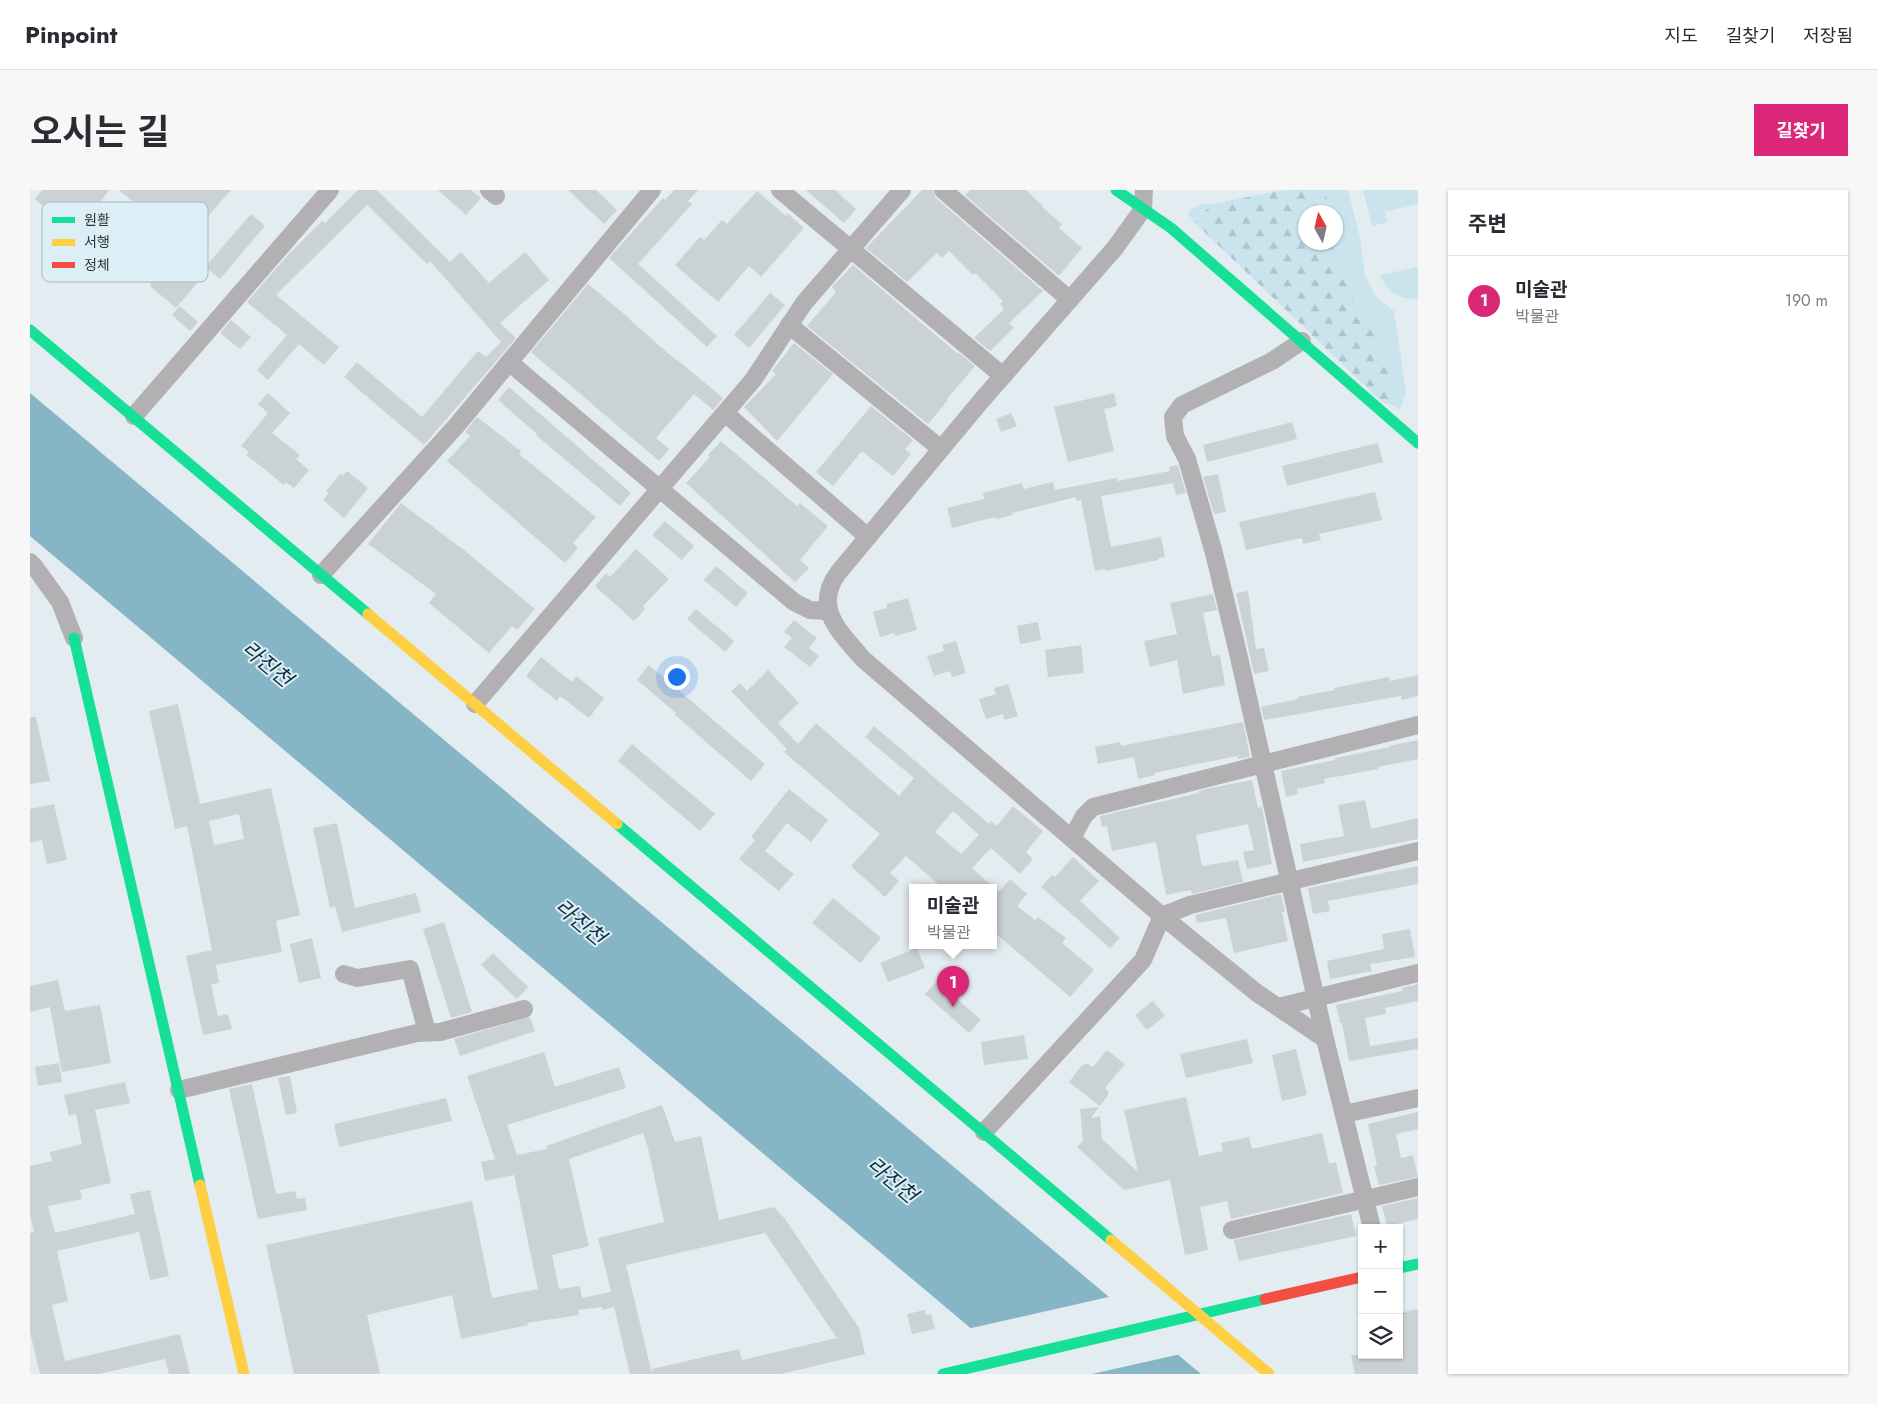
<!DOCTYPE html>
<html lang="ko">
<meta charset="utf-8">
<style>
:root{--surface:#fff;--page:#f7f7f7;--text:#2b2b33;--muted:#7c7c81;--line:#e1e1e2;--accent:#db2777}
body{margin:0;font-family:Jost,"Noto Sans KR",sans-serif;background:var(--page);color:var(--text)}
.controls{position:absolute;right:15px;bottom:15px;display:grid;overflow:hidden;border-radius:0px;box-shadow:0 1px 4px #0004}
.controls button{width:45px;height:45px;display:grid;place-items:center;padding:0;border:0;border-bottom:1px solid var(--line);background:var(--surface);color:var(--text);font:25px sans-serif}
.compass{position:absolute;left:1268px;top:15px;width:45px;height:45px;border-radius:50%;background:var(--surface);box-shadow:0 1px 4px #0004;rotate:352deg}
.you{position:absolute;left:646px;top:486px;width:18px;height:18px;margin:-12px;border:4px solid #fff;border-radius:50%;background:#1a73e8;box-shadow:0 0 0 8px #1a73e833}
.badge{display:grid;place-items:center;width:32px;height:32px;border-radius:50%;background:var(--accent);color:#fff;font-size:16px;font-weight:700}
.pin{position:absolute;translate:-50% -41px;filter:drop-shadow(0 1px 2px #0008)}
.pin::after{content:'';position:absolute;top:26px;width:18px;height:15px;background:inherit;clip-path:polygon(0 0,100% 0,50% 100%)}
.popup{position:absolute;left:879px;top:694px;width:88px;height:65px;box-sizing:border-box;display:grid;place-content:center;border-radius:0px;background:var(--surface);filter:drop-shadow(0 1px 4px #0005);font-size:16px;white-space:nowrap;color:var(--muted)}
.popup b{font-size:19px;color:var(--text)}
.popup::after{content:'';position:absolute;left:50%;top:100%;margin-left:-10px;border:10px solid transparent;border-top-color:var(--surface)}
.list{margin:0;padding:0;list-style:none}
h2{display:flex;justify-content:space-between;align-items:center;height:65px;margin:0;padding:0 20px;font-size:21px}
h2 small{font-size:16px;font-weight:400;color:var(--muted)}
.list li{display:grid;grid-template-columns:32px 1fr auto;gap:15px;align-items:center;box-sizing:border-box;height:90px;padding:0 20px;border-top:1px solid var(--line)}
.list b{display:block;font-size:19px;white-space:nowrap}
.list p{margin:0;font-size:16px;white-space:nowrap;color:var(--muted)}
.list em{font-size:16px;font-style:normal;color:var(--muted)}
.icon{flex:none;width:28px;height:28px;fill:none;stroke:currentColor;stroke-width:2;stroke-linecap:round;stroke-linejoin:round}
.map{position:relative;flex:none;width:1388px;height:1184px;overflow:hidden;border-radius:0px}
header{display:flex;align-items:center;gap:30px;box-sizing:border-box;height:70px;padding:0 25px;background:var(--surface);border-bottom:1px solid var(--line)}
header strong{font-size:24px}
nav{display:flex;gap:28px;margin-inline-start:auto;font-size:18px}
.intro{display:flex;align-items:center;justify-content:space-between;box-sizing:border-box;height:120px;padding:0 30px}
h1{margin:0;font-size:35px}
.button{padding:12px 22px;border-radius:0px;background:var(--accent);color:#fff;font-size:18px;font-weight:700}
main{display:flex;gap:30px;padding:0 30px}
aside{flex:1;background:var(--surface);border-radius:0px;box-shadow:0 1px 4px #0004}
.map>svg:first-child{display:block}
</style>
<header>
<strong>Pinpoint</strong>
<nav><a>지도</a><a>길찾기</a><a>저장됨</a></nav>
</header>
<div class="intro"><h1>오시는 길</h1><a class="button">길찾기</a></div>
<main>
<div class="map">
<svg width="1388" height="1184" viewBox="0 0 1388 1184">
<defs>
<pattern id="forest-firs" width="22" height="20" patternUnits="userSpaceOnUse" patternTransform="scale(1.25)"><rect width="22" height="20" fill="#cae4ed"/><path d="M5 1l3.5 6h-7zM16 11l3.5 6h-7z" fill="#aec4cc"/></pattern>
</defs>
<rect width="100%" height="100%" fill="#e3ecf0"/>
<g fill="#cae4ed">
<path d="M 1295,0 L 1318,0 L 1330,48 L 1335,86 L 1346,107 L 1364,121 L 1376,202 L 1370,220 L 1362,215 L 1339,128 L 1322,106 L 1311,82 L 1306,51 L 1306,22 L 1300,22 Z"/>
<path d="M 1333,0 L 1388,0 L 1388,14 L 1355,22 L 1357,32 L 1342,36 Z"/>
<path d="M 1172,14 L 1183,14 L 1163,30 L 1158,24 L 1161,19 Z"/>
<path d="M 1388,77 L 1388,108 C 1371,112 1356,101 1350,85 Z"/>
</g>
<path fill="url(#forest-firs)" d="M 1253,0 L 1295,0 L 1300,22 L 1276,22 L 1276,52 L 1306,51 L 1311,82 L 1322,106 L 1339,128 L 1365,197 L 1367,211 L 1362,215 L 1352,212 L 1163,31 L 1183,14 Z"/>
<path fill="#86b5c6" d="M 0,203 L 1171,1184 L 995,1184 L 0,346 Z"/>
<path fill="#e3ecf0" d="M 1083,1106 L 1151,1164 L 1062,1184 L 991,1184 L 937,1139 Z"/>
<g fill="#cbd2d5" fill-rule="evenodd">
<path d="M 12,0 L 79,0 L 46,45 L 30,33 L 31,31 L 5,9 Z"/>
<path d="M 89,0 L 201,0 L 164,42 L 137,19 L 113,45 L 168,92 L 146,118 L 120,96 L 121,94 L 107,82 L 111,76 L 92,60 L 85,69 L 71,58 L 91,33 L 101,41 L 117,23 Z"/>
<path d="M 328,0 L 347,0 L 420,72 L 431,62 L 459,93 L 495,62 L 519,90 L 470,133 L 486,148 L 394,255 L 314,187 L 327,172 L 392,227 L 448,161 L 456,167 L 471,152 L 400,71 L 397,74 L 337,15 L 246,105 L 309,157 L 294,175 L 269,154 L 238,190 L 227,180 L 257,145 L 217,112 L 256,67 L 292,31 L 295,33 Z"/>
<path d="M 408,0 L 441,0 L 451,8 L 436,25 Z"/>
<path d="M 538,0 L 566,0 L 587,20 L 574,34 Z"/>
<path d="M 644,0 L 668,0 L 658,11 L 662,14 L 608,74 L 687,146 L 677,157 L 579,68 L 633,8 L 635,10 Z"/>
<path d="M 776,0 L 805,0 L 826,19 L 814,33 Z"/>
<path d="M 892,0 L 903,0 L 906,8 L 1013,101 L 979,133 L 984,138 L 960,161 L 944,148 L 974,119 L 970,114 L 973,111 L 945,83 L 943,85 L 919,61 L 912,68 L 907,63 L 877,92 L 836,58 Z"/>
<path d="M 940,0 L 996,0 L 1013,16 L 1012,17 L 1032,34 L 1029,38 L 1052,58 L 1029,86 L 935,5 Z"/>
<path d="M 727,1 L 756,26 L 758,24 L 774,38 L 731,87 L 719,76 L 688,112 L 645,75 L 670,47 L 674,50 L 692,30 L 697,34 Z"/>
<path d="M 221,24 L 235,36 L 190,89 L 175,77 Z"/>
<path d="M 823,75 L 928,164 L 929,163 L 945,176 L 917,209 L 918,210 L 898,234 L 777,136 L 806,102 L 802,97 Z"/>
<path d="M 558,94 L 599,128 L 599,129 L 646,170 L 646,169 L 693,208 L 683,220 L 664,204 L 626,248 L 639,259 L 629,271 L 501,162 Z"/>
<path d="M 740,103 L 755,115 L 719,158 L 704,145 Z"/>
<path d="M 150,116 L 168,132 L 160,141 L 142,125 Z"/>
<path d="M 201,130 L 221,147 L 210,159 L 190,143 Z"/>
<path d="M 764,153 L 803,184 L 747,251 L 714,217 L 746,184 L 742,181 Z"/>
<path d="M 479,197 L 601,303 L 590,316 L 506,245 L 507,244 L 468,210 Z"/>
<path d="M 238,203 L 260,223 L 242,243 L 270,265 L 266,269 L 279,280 L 264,298 L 256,292 L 254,295 L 233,278 L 216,265 L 219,262 L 211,256 L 238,223 L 228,214 Z"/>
<path d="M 1084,203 L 1087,216 L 1074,219 L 1084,261 L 1038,272 L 1024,217 Z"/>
<path d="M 841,216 L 883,250 L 875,259 L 881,264 L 863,286 L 832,261 L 803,296 L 786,282 Z"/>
<path d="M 981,223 L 987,236 L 971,242 L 966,229 Z"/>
<path d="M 447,227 L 491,261 L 489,264 L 566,327 L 543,353 L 548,358 L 535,373 L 417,271 L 440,246 L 435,242 Z"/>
<path d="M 1262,232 L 1267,249 L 1177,272 L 1173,255 Z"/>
<path d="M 691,251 L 767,316 L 770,313 L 798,336 L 770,370 L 779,378 L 765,392 L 656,293 L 680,267 L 678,265 Z"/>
<path d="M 1348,253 L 1353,272 L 1257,296 L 1252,276 Z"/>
<path d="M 1148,275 L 1156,303 L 1146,305 L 1143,293 L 1071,306 L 1081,357 L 1131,347 L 1135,367 L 1128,368 L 1128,370 L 1075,381 L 1075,379 L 1065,381 L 1051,310 L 1046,311 L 1046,307 L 982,323 L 983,325 L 966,329 L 965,327 L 922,338 L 917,318 L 954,309 L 953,303 L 992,293 L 994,299 L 1023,292 L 1025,300 L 1087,288 L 1087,291 L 1140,281 L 1139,277 Z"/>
<path d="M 317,281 L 338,298 L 314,328 L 293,310 L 299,303 L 296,301 L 310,284 L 313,286 Z"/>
<path d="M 1188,284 L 1196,322 L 1184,324 L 1173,287 Z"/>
<path d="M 1345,302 L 1352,330 L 1289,344 L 1291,350 L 1273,354 L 1272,348 L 1216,360 L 1209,332 Z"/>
<path d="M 371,313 L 434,360 L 505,419 L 487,440 L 482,436 L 459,463 L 399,413 L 406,404 L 338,354 Z"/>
<path d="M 635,331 L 664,356 L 652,370 L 622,345 Z"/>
<path d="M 606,359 L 639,389 L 613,416 L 615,419 L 604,431 L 565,396 L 576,383 L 580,387 Z"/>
<path d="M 686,376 L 718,403 L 706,417 L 674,390 Z"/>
<path d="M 1218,401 L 1226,459 L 1234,458 L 1239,481 L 1224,484 L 1206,403 Z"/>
<path d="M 1183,404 L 1187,420 L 1173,423 L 1182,466 L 1190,465 L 1195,495 L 1153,504 L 1147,470 L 1120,477 L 1114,451 L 1147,444 L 1140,413 Z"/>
<path d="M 878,408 L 887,440 L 865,446 L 864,443 L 850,447 L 843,422 L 857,418 L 856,414 Z"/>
<path d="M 666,419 L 704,451 L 695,462 L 657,429 Z"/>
<path d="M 764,430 L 787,448 L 779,458 L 789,466 L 780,477 L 754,457 L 762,448 L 754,442 Z"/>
<path d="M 1008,432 L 1011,450 L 990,454 L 987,436 Z"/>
<path d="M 926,451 L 936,483 L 922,487 L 920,481 L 904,486 L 897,466 L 914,461 L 912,455 Z"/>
<path d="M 1051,455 L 1054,483 L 1018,487 L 1015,460 Z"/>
<path d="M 511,467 L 542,492 L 546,486 L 574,508 L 559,528 L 530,506 L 527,511 L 496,486 Z"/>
<path d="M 619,475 L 735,574 L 721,591 L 645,525 L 646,523 L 607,490 Z"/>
<path d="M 738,480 L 769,513 L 748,533 L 768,554 L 786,533 L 869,606 L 884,588 L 835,547 L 844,536 L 959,634 L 961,631 L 967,636 L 983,616 L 1013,641 L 996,662 L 1003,669 L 990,684 L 961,658 L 942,678 L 969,702 L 980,689 L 997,704 L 987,716 L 1005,730 L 1008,727 L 1036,748 L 1032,753 L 1064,780 L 1040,807 L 963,741 L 963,698 L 913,698 L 876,666 L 860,683 L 869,691 L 855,707 L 821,676 L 850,644 L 754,562 L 757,559 L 701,501 L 710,493 L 717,501 ZM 923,621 L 949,645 L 931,664 L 905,642 Z"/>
<path d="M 1388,485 L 1388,506 L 1372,510 L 1371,506 L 1234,530 L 1231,517 L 1268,509 L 1267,507 L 1305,500 L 1304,498 L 1359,487 L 1360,491 Z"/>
<path d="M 978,494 L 988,526 L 974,530 L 973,524 L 956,529 L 949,509 L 966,504 L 964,498 Z"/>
<path d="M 148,514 L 170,614 L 241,598 L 270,725 L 246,731 L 252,762 L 186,775 L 189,793 L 181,794 L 188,826 L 198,824 L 202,839 L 173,845 L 156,766 L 182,760 L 157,636 L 145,639 L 119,521 ZM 209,624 L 214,649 L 184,655 L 179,631 Z"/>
<path d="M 0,527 L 6,527 L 20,591 L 0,594 Z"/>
<path d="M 1213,532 L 1220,567 L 1208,569 L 1207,566 L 1167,574 L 1124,583 L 1125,585 L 1108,589 L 1104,567 L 1068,574 L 1065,557 L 1090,552 L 1091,556 Z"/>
<path d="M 1388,550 L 1388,569 L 1348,577 L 1348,579 L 1294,589 L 1295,593 L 1267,599 L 1268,604 L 1256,607 L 1251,581 L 1305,570 L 1305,568 L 1360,557 L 1359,556 Z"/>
<path d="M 602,554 L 685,624 L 670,641 L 588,571 Z"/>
<path d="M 1222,590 L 1228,618 L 1232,617 L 1242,674 L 1217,679 L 1213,662 L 1224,660 L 1218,634 L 1166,645 L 1172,676 L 1208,670 L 1213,692 L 1162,704 L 1161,700 L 1136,705 L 1126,652 L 1082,661 L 1077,636 L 1072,637 L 1070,626 L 1169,603 L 1169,601 L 1180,598 Z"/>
<path d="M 759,599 L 798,630 L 781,652 L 757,633 L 735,661 L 764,684 L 749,701 L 709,669 L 725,650 L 721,647 Z"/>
<path d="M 1335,610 L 1341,639 L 1388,628 L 1388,649 L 1273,672 L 1270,654 L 1314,646 L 1308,615 Z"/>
<path d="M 24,614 L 37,670 L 17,674 L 12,650 L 0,653 L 0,619 Z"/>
<path d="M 307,633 L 325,718 L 386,703 L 391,722 L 312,742 L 305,716 L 300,718 L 283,638 Z"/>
<path d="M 1043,667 L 1069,691 L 1050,711 L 1090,748 L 1080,758 L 1011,697 L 1022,685 L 1025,687 Z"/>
<path d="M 1388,676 L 1388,694 L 1298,711 L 1300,721 L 1283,724 L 1278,698 Z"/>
<path d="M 1251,704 L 1255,722 L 1252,722 L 1258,751 L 1204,763 L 1196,728 L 1167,733 L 1165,725 Z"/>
<path d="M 803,708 L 851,748 L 830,773 L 782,733 Z"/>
<path d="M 414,732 L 442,822 L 421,828 L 393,739 Z"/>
<path d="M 1380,739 L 1385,767 L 1340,774 L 1342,781 L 1300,789 L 1297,771 L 1354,759 L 1352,744 Z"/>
<path d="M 282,748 L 291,788 L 269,793 L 260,754 Z"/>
<path d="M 887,758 L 895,778 L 858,792 L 850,773 Z"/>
<path d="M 463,763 L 498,797 L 487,809 L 451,775 Z"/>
<path d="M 28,790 L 35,821 L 70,815 L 81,873 L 32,882 L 20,817 L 0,822 L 0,796 Z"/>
<path d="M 907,791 L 951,830 L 939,843 L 895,804 Z"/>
<path d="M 1388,794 L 1388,811 L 1355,818 L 1356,824 L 1335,828 L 1340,856 L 1388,848 L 1388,859 L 1319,871 L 1312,833 L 1310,833 L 1306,815 L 1372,801 L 1372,798 Z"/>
<path d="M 1123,811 L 1135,826 L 1117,840 L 1105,825 Z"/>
<path d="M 500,827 L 505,841 L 430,866 L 424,849 Z"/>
<path d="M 994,845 L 998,869 L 954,875 L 951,852 Z"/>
<path d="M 1217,849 L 1223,873 L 1156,888 L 1150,864 Z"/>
<path d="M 1266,859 L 1277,905 L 1252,911 L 1242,865 Z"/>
<path d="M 1077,860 L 1095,874 L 1075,898 L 1078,901 L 1078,905 L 1070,916 L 1039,892 L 1052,875 L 1058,874 L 1063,877 Z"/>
<path d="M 514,862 L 525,897 L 589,877 L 596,898 L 477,935 L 487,965 L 517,959 L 516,956 L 632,915 L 645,952 L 671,946 L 689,1030 L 744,1017 L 755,1029 L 829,1138 L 835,1164 L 751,1184 L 622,1184 L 622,1179 L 709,1159 L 712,1170 L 807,1148 L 735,1043 L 596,1075 L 622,1184 L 600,1184 L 584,1117 L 572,1120 L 572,1117 L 548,1120 L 549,1125 L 497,1133 L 498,1135 L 431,1149 L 422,1105 L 337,1125 L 350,1184 L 264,1184 L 236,1055 L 442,1011 L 462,1108 L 508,1099 L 484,985 L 455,991 L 451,972 L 465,969 L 437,886 ZM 613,943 L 618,958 L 634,1032 L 568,1048 L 581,1102 L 552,1108 L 550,1096 L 529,1099 L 522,1065 L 559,1056 L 539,969 Z"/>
<path d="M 29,873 L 32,892 L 8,896 L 5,877 Z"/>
<path d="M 260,886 L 267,923 L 256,925 L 248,888 Z"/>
<path d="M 95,892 L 100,913 L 65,920 L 81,993 L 50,1000 L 52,1009 L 18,1016 L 25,1043 L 105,1024 L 100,1004 L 120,1000 L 139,1086 L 120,1090 L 109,1042 L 27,1061 L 38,1111 L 22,1115 L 35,1171 L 150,1144 L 160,1184 L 139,1184 L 135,1169 L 69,1184 L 10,1184 L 0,1142 L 0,1043 L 4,1042 L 0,1025 L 0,976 L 22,971 L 20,962 L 52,954 L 46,924 L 39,926 L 34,905 Z"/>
<path d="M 222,894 L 246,1004 L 265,1001 L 267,1009 L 275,1008 L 277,1020 L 228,1029 L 199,899 Z"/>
<path d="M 1156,907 L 1169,966 L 1193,961 L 1191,953 L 1219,947 L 1222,959 L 1292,943 L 1299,974 L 1306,972 L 1313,1003 L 1201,1029 L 1197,1011 L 1170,1017 L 1178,1060 L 1155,1065 L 1140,990 L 1094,1000 L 1047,957 L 1053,951 L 1050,919 L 1069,917 L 1061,928 L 1070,926 L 1072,949 L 1108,982 L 1094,920 Z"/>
<path d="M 416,908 L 422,931 L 309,957 L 304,934 Z"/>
<path d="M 1388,922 L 1388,939 L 1366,944 L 1371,968 L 1383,965 L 1388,987 L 1349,995 L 1344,976 L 1347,975 L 1338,934 Z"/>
<path d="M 1388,1008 L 1388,1029 L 1357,1036 L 1352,1016 Z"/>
<path d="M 1321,1024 L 1326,1046 L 1209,1071 L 1204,1050 Z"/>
<path d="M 1388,1119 L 1388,1184 L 1325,1184 L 1321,1165 L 1369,1165 L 1369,1123 Z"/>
<path d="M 895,1120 L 896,1125 L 901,1124 L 905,1139 L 882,1144 L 877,1124 Z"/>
</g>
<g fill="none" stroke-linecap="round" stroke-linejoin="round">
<g stroke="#b3b0b4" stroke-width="18">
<path d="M 459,0 L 466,6"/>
<path d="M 750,0 L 973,186"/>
<path d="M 913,0 L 1040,110"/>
<path d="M 1114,0 L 1113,19 L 1085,58 L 951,211 L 808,383 C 782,418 811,443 833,469 L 1132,726 L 1227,803 L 1295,849 L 1342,1038"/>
<path d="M 759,135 L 911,259"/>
<path d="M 1272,151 L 1242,171 L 1152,215 L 1143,227 L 1145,246 L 1157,269 L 1184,363 L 1208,463 L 1295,849"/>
<path d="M 479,172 L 764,412 L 780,420 L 798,421"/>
<path d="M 695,223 L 838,347"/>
<path d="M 104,226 L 300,0"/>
<path d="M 0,372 L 4,376 L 30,412 L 44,448"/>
<path d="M 291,385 L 427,235 L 622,0"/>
<path d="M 445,514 L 723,190 L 774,113 L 872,0"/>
<path d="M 1042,648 L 1054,626 L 1063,617 L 1388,535"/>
<path d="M 314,784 L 327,788 L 380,779 L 397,842"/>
<path d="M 1248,817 L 1388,783"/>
<path d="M 149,900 L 387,843 L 410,842 L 494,819"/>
<path d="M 1314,924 L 1388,908"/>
<path d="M 954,942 L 1113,770 L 1132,726 L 1160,715 L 1388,661"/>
<path d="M 1202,1040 L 1388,997"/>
</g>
<g stroke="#16e098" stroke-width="11">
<path d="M 1086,0 L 1141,38 L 1388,253"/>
<path d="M 0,140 L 338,424"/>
<path d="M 44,448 L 170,995"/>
<path d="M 587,634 L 1081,1050"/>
<path d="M 1369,1078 L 1388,1074"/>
<path d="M 913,1184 L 1235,1109"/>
</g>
<g stroke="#ffcf43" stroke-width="11">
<path d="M 338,424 L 587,634"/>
<path d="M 170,995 L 214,1184"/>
<path d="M 1081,1050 L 1239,1184"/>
</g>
<path stroke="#f24e42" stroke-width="11" d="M 1235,1109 L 1332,1087"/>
</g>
<g text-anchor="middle" stroke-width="4" stroke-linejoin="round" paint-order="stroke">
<g font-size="21" font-style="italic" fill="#102f3a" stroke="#ddeff6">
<text transform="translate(237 474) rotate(40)" y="7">라진천</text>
<text transform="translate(550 732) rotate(40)" y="7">라진천</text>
<text transform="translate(862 990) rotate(40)" y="7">라진천</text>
</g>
</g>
<rect x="12" y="12" width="166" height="80" rx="8" fill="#ddeff6" stroke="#a8b7bc" stroke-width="1"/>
<rect x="22" y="27" width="23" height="6" fill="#16e098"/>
<rect x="22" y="49" width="23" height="7" fill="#ffcf43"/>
<rect x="22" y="72" width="23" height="6" fill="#f24e42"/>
<g font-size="14" fill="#2c3336">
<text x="54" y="35">원활</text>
<text x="54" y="57">서행</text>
<text x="54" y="80">정체</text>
</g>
</svg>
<div class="controls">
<button>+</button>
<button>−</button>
<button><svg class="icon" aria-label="layers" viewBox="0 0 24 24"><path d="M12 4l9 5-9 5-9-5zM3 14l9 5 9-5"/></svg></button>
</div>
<svg class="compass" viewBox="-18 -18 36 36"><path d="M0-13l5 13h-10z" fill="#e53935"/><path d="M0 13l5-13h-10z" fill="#7c7c81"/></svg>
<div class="you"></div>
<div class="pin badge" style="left:923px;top:817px">1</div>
<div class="popup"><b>미술관</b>박물관</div>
</div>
<aside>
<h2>주변<small></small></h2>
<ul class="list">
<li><span class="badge">1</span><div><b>미술관</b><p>박물관</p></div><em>190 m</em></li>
</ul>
</aside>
</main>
